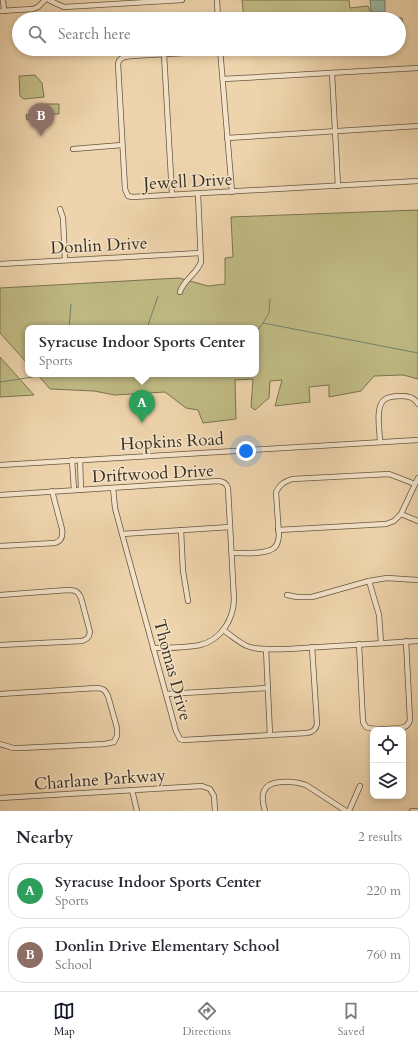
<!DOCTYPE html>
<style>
:root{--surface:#fff;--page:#f2f2f3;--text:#2b2b33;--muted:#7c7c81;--line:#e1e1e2;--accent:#111827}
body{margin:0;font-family:Cardo,serif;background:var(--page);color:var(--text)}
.controls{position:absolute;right:12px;bottom:12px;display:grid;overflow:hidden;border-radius:8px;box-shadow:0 2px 6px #0003}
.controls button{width:36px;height:36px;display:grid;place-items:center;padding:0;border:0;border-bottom:1px solid var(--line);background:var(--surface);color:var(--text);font:20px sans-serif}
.you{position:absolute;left:246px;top:451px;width:14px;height:14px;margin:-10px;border:3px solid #fff;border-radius:50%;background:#1a73e8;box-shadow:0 0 0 6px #1a73e833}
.badge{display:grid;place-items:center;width:26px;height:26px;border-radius:50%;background:var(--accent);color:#fff;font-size:13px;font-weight:700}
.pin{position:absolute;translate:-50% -33px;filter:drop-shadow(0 1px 2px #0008)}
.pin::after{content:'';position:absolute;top:21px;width:14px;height:12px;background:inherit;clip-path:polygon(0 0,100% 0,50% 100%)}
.popup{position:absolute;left:25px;top:325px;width:234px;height:52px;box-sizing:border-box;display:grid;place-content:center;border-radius:8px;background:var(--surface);filter:drop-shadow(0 1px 3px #0005);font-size:13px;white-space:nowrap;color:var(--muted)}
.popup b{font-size:15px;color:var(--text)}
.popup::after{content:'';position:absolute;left:50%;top:100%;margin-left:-8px;border:8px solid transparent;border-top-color:var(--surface)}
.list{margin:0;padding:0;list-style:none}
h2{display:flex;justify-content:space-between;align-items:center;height:52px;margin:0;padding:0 16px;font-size:17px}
h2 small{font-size:13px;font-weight:400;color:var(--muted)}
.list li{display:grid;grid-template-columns:26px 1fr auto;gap:12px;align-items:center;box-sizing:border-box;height:56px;margin:0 8px 8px;padding:0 8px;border:1px solid var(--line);border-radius:16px}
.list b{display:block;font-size:15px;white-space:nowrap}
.list p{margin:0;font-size:13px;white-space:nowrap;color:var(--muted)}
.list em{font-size:13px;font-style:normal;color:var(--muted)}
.icon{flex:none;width:22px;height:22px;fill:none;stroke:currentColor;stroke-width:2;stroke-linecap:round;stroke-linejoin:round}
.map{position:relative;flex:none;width:418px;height:811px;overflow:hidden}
.search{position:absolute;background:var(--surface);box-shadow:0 2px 6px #0003;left:12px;right:12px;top:12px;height:44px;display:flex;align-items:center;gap:10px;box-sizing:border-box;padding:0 14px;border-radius:22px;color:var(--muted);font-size:15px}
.sheet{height:180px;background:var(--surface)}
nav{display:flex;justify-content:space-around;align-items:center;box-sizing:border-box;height:56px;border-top:1px solid var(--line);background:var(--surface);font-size:11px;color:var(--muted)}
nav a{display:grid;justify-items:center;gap:2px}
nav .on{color:var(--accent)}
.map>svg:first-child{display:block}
</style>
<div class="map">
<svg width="418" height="811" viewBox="0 0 418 811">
<rect width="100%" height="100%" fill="#eed4ac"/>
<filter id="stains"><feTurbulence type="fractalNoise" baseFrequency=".005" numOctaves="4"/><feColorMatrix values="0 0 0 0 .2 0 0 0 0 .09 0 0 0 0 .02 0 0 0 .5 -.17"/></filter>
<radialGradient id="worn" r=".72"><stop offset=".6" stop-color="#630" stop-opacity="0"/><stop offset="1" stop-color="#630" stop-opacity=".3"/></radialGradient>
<g fill="#c0bb84" stroke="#7c7452">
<path d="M 242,0 L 349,0 L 350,8 L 368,6 L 373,18 L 402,18 L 405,38 L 399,38 L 399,19 L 244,19 Z"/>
<path d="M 35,75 L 42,83 L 44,97 L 24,99 L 20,96 L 19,76 Z"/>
<path d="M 45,104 L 59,104 L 59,114 L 47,114 L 44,116 L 27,120 L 26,115 L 45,111 Z"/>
<path d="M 418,210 L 418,379 L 403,375 L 374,376 L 361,391 L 329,397 L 329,385 L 309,387 L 310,402 L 275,406 L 282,380 L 270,381 L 269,398 L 255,410 L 251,407 L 253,379 L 235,380 L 236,419 L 203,423 L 198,410 L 186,408 L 165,392 L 115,395 L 94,391 L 50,389 L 37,374 L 256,374 L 256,328 L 28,328 L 28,364 L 0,333 L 0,288 L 179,278 L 208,286 L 225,284 L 225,258 L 233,257 L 231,217 Z"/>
<path d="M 0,357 L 34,395 L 0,397 Z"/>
</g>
<path fill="#9bb9a4" stroke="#73816f" d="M 370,0 L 385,0 L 385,12 L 373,12 L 371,11 Z"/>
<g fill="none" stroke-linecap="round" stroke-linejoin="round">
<g stroke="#73816f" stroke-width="1">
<path d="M 263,323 L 269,313 L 270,299"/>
<path d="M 69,328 L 71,304"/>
<path d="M 147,328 L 158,296"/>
<path d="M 256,332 L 263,323 L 418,353"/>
<path d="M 0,382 L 14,380 L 50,374"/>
</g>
<g stroke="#665743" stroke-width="6">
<g id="minor">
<path d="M 3,0 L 4,11"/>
<path d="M 49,0 L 57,4 L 64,7 L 182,0"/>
<path d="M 217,0 L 218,19"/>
<path d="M 0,11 L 33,9 L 38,7 L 45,0"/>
<path d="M 220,49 L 232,192"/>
<path d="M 220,51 L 131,56 C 125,57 119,57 118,64 L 125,189 L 128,196 L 132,197 L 418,181"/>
<path d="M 164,54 L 172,195"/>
<path d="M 332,73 L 338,186"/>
<path d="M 223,79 L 418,68"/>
<path d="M 227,138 L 418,126"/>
<path d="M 73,149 L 122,145"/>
<path d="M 60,209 L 63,218 L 65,260"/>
<path d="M 0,264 L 200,253"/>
<path d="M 180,292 C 183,280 197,274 201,262 L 198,194"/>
<path d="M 380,442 C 380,432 375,407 384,400 C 388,396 397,396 402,396 C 409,396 415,398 418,404"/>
<path d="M 72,460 L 74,490"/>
<path d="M 80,460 L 81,490"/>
<path d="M 0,465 L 418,440"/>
<path d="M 113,488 L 115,508 L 122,534 L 176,731 L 180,739 L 183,740 L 307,733 C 313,732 316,730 317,724 L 312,647"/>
<path d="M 0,495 L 219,481 C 224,482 226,483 228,488 L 234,600 C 233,620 221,640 200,645 C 185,648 169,648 153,648"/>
<path d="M 401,514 L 418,521"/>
<path d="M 181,530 L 183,571 L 188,601"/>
<path d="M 278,530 L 386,524 L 394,521 L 401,514 L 418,478"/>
<path d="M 122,534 L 230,527"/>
<path d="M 0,546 L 55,543 C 62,541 63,536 62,529 L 52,491"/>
<path d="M 232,553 C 242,553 268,555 275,547 C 278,544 278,540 279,536 L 276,492 C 280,484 284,482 292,479 L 389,474 L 397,477 L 415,484"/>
<path d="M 369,581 L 379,615 L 381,643"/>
<path d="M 0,595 L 68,590 C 75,590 78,591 81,598 L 90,632 C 89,638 87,639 82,641 L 0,645"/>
<path d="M 287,595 L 297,597 L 312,597 L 369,581 L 387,578 L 418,580"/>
<path d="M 223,630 C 231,635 238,642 247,646 C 260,651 275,649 288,649 L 418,641"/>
<path d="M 359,644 L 363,722 L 366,727 C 371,730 398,729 404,727 C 408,726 409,723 410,720 L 406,641"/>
<path d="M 266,649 L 270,735"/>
<path d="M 0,694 L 96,688 C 102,688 105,689 108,696 L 117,728 L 117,736 L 114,742 L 105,744 L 20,748 L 13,748 L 0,744"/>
<path d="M 166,694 L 268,688"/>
<path d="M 132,790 L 137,811"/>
<path d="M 0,798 L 202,786 L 210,789 L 214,796 L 215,811"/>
<path d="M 265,811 C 260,795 262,783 281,782 C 290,781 298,782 306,785 L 346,811"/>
<path d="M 349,811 L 360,786"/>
<path d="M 412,811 L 418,811"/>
</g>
</g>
<use href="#minor" stroke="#f4e3c9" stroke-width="4.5"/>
</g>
<g text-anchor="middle" stroke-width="3" stroke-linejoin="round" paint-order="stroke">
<g font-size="17" fill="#382d20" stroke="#f4e3c9">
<text transform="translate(188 181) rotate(-3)" y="6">Jewell Drive</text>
<text transform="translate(99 245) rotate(-3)" y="6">Donlin Drive</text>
<text transform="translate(172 441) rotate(-3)" y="6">Hopkins Road</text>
<text transform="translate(153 473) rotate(-3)" y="6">Driftwood Drive</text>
<text transform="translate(173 670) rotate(75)" y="6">Thomas Drive</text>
<text transform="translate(100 779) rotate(-4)" y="6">Charlane Parkway</text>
</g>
</g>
<rect width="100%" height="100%" filter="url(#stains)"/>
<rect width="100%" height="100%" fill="url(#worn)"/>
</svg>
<div class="controls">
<button><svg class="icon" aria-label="locate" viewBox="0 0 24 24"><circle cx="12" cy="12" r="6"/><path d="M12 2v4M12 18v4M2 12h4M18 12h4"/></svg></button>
<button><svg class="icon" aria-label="layers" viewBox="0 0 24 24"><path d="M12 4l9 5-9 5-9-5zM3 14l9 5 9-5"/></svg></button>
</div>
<div class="you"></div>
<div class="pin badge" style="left:142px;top:423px;background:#2e9e5b">A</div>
<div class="popup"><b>Syracuse Indoor Sports Center</b>Sports</div>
<div class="pin badge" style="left:41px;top:136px;background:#8d6e63">B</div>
<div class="search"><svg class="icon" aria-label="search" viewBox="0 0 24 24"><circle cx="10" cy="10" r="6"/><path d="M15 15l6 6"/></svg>Search here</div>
</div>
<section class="sheet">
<h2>Nearby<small>2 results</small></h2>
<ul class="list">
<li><span class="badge" style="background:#2e9e5b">A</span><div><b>Syracuse Indoor Sports Center</b><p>Sports</p></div><em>220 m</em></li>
<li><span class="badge" style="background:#8d6e63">B</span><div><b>Donlin Drive Elementary School</b><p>School</p></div><em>760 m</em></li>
</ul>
</section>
<nav>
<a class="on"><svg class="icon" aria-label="map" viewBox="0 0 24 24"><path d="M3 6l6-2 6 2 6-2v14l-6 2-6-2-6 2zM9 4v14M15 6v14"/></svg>Map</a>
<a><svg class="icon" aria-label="directions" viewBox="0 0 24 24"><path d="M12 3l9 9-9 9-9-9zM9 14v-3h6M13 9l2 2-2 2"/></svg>Directions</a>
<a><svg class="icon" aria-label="saved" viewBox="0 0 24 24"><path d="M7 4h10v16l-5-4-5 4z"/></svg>Saved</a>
</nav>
